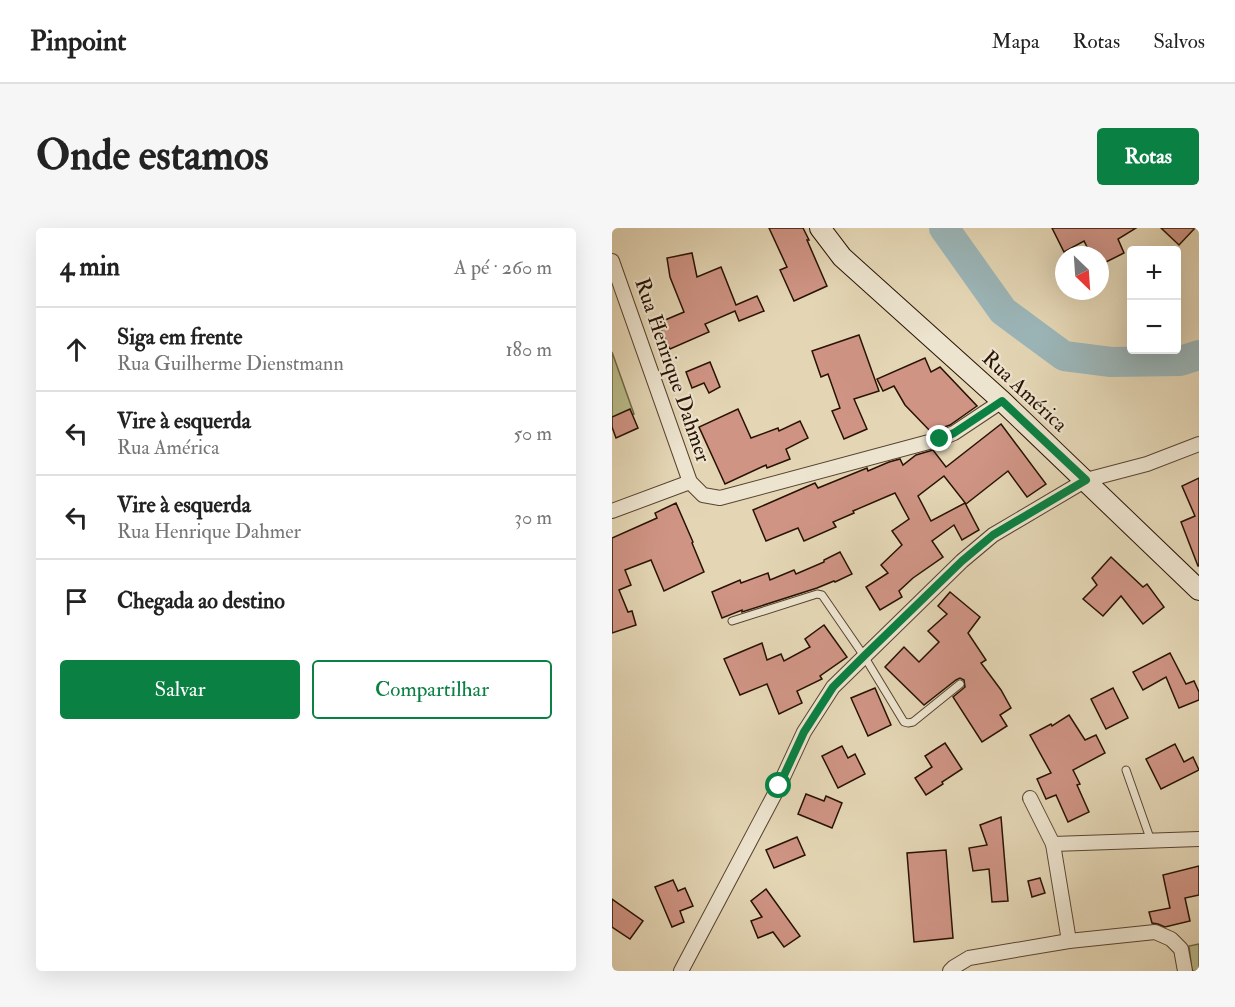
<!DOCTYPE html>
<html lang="pt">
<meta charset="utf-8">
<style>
:root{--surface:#fff;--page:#f6f6f6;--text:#222;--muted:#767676;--line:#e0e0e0;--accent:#0b8043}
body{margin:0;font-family:"IM FELL Double Pica",serif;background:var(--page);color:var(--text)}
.controls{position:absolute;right:18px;top:18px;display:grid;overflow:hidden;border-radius:6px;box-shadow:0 6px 24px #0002}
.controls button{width:54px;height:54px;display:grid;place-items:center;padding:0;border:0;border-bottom:2px solid var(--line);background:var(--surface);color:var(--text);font:30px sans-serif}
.compass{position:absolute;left:443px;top:18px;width:54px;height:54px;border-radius:50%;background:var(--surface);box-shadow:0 6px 24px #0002;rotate:155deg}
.stop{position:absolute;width:18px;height:18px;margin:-14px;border:4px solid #0b8043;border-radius:50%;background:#fff}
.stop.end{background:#0b8043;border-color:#fff;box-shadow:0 2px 6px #0008}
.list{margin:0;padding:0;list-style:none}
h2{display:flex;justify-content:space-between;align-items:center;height:78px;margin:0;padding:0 24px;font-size:26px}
h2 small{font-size:20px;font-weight:400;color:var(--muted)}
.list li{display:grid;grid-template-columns:39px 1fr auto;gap:18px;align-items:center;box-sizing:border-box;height:84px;padding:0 24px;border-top:2px solid var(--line)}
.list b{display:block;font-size:22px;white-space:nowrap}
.list p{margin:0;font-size:20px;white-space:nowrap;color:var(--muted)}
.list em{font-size:20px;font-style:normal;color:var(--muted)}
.actions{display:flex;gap:12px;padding:18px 24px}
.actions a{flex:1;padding:14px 0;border:2px solid var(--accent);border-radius:6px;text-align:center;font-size:21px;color:var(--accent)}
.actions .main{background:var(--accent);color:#fff}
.icon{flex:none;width:33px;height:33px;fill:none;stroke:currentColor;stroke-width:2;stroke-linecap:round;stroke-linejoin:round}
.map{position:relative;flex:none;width:587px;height:743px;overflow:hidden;border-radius:6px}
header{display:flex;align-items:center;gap:36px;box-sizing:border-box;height:84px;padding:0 30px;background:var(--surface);border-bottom:2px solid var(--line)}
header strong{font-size:28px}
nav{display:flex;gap:33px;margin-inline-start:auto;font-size:21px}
.intro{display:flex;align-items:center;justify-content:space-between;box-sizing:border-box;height:144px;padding:0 36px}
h1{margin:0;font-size:42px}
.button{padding:15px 27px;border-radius:6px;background:var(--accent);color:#fff;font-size:21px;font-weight:700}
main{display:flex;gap:36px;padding:0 36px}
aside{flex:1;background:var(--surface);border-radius:6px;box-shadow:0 6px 24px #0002}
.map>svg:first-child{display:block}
</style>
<header>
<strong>Pinpoint</strong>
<nav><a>Mapa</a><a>Rotas</a><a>Salvos</a></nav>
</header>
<div class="intro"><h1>Onde estamos</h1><a class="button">Rotas</a></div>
<main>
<aside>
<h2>4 min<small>A pé · 260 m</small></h2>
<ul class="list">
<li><svg class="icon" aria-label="ahead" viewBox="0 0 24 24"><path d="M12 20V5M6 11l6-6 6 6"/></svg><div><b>Siga em frente</b><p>Rua Guilherme Dienstmann</p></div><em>180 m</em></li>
<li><svg class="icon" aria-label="left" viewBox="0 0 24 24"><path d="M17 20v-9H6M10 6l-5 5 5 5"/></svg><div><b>Vire à esquerda</b><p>Rua América</p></div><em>50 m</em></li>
<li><svg class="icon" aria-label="left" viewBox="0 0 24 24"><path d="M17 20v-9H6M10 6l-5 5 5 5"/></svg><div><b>Vire à esquerda</b><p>Rua Henrique Dahmer</p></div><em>30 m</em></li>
<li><svg class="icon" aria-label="arrive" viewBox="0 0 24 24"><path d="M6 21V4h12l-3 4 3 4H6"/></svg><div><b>Chegada ao destino</b></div></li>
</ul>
<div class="actions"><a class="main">Salvar</a><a>Compartilhar</a></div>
</aside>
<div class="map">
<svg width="587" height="743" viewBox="0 0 587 743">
<rect width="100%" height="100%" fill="#e4d6b5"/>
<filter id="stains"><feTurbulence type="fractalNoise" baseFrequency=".00333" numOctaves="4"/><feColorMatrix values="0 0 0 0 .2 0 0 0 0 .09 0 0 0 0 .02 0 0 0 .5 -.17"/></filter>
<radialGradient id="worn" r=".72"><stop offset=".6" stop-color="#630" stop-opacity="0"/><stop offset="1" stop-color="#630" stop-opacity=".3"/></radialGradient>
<g fill="#b9bc8a" stroke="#706746" stroke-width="1.5">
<path d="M 0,124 L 22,186 L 0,194 Z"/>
<path d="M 587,716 L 587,743 L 580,743 L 577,718 Z"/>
</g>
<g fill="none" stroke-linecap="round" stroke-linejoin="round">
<path stroke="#9bb6b9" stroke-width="30" d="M 332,0 L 391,83 L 452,128 L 499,134 L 568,133 L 587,127"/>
</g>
<g fill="#cf9484" stroke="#281203" stroke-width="1.5">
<path d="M 157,0 L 191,0 L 197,12 L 195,12 L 215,58 L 182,73 L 168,42 L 175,39 Z"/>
<path d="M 440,0 L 524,0 L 506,11 L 512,25 L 488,37 L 488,27 L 479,27 L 472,13 L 452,24 Z"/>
<path d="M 549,0 L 583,0 L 567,17 Z"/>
<path d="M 80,25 L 85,49 L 109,39 L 124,77 L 145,68 L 152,83 L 127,93 L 123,83 L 93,96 L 97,104 L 58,121 L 46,95 L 72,84 L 58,49 L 55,30 Z"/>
<path d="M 247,107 L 267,163 L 242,171 L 255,201 L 232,211 L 220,183 L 228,180 L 216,146 L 209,149 L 200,123 Z"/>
<path d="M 313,130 L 319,144 L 328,139 L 365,178 L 338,197 L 319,204 L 293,177 L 282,158 L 271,163 L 265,151 Z"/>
<path d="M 98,134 L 108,159 L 97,165 L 92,155 L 80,160 L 74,144 Z"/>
<path d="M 18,181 L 26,200 L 4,210 L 0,199 L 0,189 Z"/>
<path d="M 126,181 L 139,210 L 166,200 L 167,203 L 188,193 L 196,210 L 174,221 L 178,231 L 155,240 L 154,237 L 113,256 L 87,199 Z"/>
<path d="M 389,196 L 434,256 L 415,269 L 396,243 L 354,276 L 332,248 L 306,268 L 319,293 L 353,275 L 367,302 L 350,312 L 342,297 L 320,313 L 331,329 L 301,350 L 287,363 L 290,369 L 268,382 L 254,359 L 276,345 L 269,337 L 290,317 L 280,303 L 297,291 L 283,265 L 241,283 L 242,285 L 221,294 L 224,299 L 192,313 L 186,300 L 154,313 L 141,282 L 203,255 L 206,260 L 255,240 L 256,243 L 277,234 L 288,231 L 291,237 L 304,227 L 321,222 L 334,239 Z"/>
<path d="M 587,250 L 587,338 L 586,338 L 569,294 L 583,288 L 570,258 Z"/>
<path d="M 64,275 L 81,314 L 80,315 L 92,344 L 52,363 L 39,332 L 13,342 L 19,357 L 7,362 L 16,384 L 20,383 L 24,397 L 0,405 L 0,310 L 45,290 L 43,285 Z"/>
<path d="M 228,324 L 240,346 L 223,354 L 222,353 L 205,360 L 130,384 L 130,382 L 110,390 L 100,364 L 128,352 L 129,355 L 156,345 L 158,352 L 182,342 L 184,346 L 212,334 L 212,332 Z"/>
<path d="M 499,329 L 531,359 L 535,356 L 552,379 L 531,396 L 509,368 L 491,388 L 471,371 L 485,357 L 480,350 Z"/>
<path d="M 338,364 L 368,389 L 356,405 L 374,432 L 369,435 L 389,462 L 399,480 L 388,487 L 395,498 L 370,514 L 341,469 L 353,459 L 352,452 L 348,450 L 344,452 L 312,477 L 273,439 L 292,419 L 307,434 L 327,414 L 316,403 L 335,386 L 326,378 Z"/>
<path d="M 212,397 L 235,429 L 208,448 L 210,451 L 185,463 L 190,475 L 167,486 L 155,456 L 128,467 L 112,431 L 150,415 L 155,432 L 169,426 L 172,433 L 198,419 L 193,411 Z"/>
<path d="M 558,425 L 574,456 L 582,453 L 587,464 L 587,472 L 567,480 L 554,449 L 531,462 L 521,444 Z"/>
<path d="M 263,460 L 279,497 L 256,508 L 239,470 Z"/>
<path d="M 501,460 L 516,490 L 494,501 L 479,471 Z"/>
<path d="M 457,487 L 473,512 L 484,507 L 493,525 L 461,542 L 468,556 L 465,557 L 477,584 L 456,594 L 444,567 L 434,571 L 425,551 L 439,545 L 418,507 L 439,496 L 440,498 Z"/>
<path d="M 333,515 L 350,541 L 330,554 L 331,556 L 314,567 L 303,550 L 320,539 L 313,528 Z"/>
<path d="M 563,516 L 572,534 L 581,529 L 587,542 L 549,561 L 534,531 Z"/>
<path d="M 230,518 L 236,530 L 243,526 L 253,546 L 226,560 L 210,528 Z"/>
<path d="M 194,566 L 212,573 L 214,568 L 230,575 L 220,600 L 186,586 Z"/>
<path d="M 389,589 L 396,673 L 380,674 L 377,641 L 361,643 L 357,620 L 375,617 L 368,597 Z"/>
<path d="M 185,609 L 193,627 L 162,640 L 154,622 Z"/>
<path d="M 334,622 L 341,710 L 302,714 L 295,625 Z"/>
<path d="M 587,638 L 587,667 L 573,670 L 578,693 L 553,699 L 546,696 L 540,695 L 537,684 L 558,680 L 551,647 Z"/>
<path d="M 428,650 L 433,665 L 420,669 L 416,653 Z"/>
<path d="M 61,652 L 66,663 L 73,660 L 81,678 L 68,683 L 72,694 L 60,699 L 43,659 Z"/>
<path d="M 154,661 L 188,708 L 172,719 L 161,704 L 146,710 L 139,693 L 150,689 L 139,673 Z"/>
<path d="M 0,671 L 31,693 L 18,711 L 0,699 Z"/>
</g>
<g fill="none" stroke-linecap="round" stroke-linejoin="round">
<g stroke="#574330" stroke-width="9">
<g id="lane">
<path d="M 120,393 L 205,366 L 210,367 L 252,428 L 292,494 L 296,495 L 301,494 L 348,456"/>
<path d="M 514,542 L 539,613"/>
</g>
</g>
<g stroke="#574330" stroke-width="16">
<g id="street">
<path d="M 0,33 L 78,254 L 91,267 L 108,270 L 328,211 L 342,205 L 390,173"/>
<path d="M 0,283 L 78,254"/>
<path d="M 418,570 L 441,616"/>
<path d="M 457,713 L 441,616 L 587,611"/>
<path d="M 69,743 L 167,558 L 192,504 L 221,459 L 350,333 L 381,307 L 474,252 L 535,236 L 587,216"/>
<path d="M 338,743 L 342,739 L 357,730 L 457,713 L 543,704 L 559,711 L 569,721 L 573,743"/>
</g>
</g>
<g stroke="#281203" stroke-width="22">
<path id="secondary" d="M 208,0 L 230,29 L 390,173 L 587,362"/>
</g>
<use href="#lane" stroke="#ede4cf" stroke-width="7"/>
<use href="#street" stroke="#ede4cf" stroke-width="14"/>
<use href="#secondary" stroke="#ede4cf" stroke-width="20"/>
</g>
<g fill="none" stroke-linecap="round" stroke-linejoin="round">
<path stroke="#0b8043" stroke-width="8" d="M 167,558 L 192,504 L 221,459 L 252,428 L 350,333 L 381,307 L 474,252 L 390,173 L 342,205 L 328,211"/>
</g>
<g text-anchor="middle" stroke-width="4.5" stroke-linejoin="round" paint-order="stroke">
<g font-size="21" fill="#281203" stroke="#ede4cf">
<text transform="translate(61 142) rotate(71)" y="7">Rua Henrique Dahmer</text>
<text transform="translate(413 163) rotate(43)" y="7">Rua América</text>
</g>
</g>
<rect width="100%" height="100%" filter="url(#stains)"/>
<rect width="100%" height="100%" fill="url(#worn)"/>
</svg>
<div class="controls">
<button>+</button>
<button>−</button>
</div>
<svg class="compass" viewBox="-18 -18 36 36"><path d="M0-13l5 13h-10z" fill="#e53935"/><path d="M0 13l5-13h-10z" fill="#767676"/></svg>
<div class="stop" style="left:167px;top:558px"></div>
<div class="stop end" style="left:328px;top:211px"></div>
</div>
</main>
